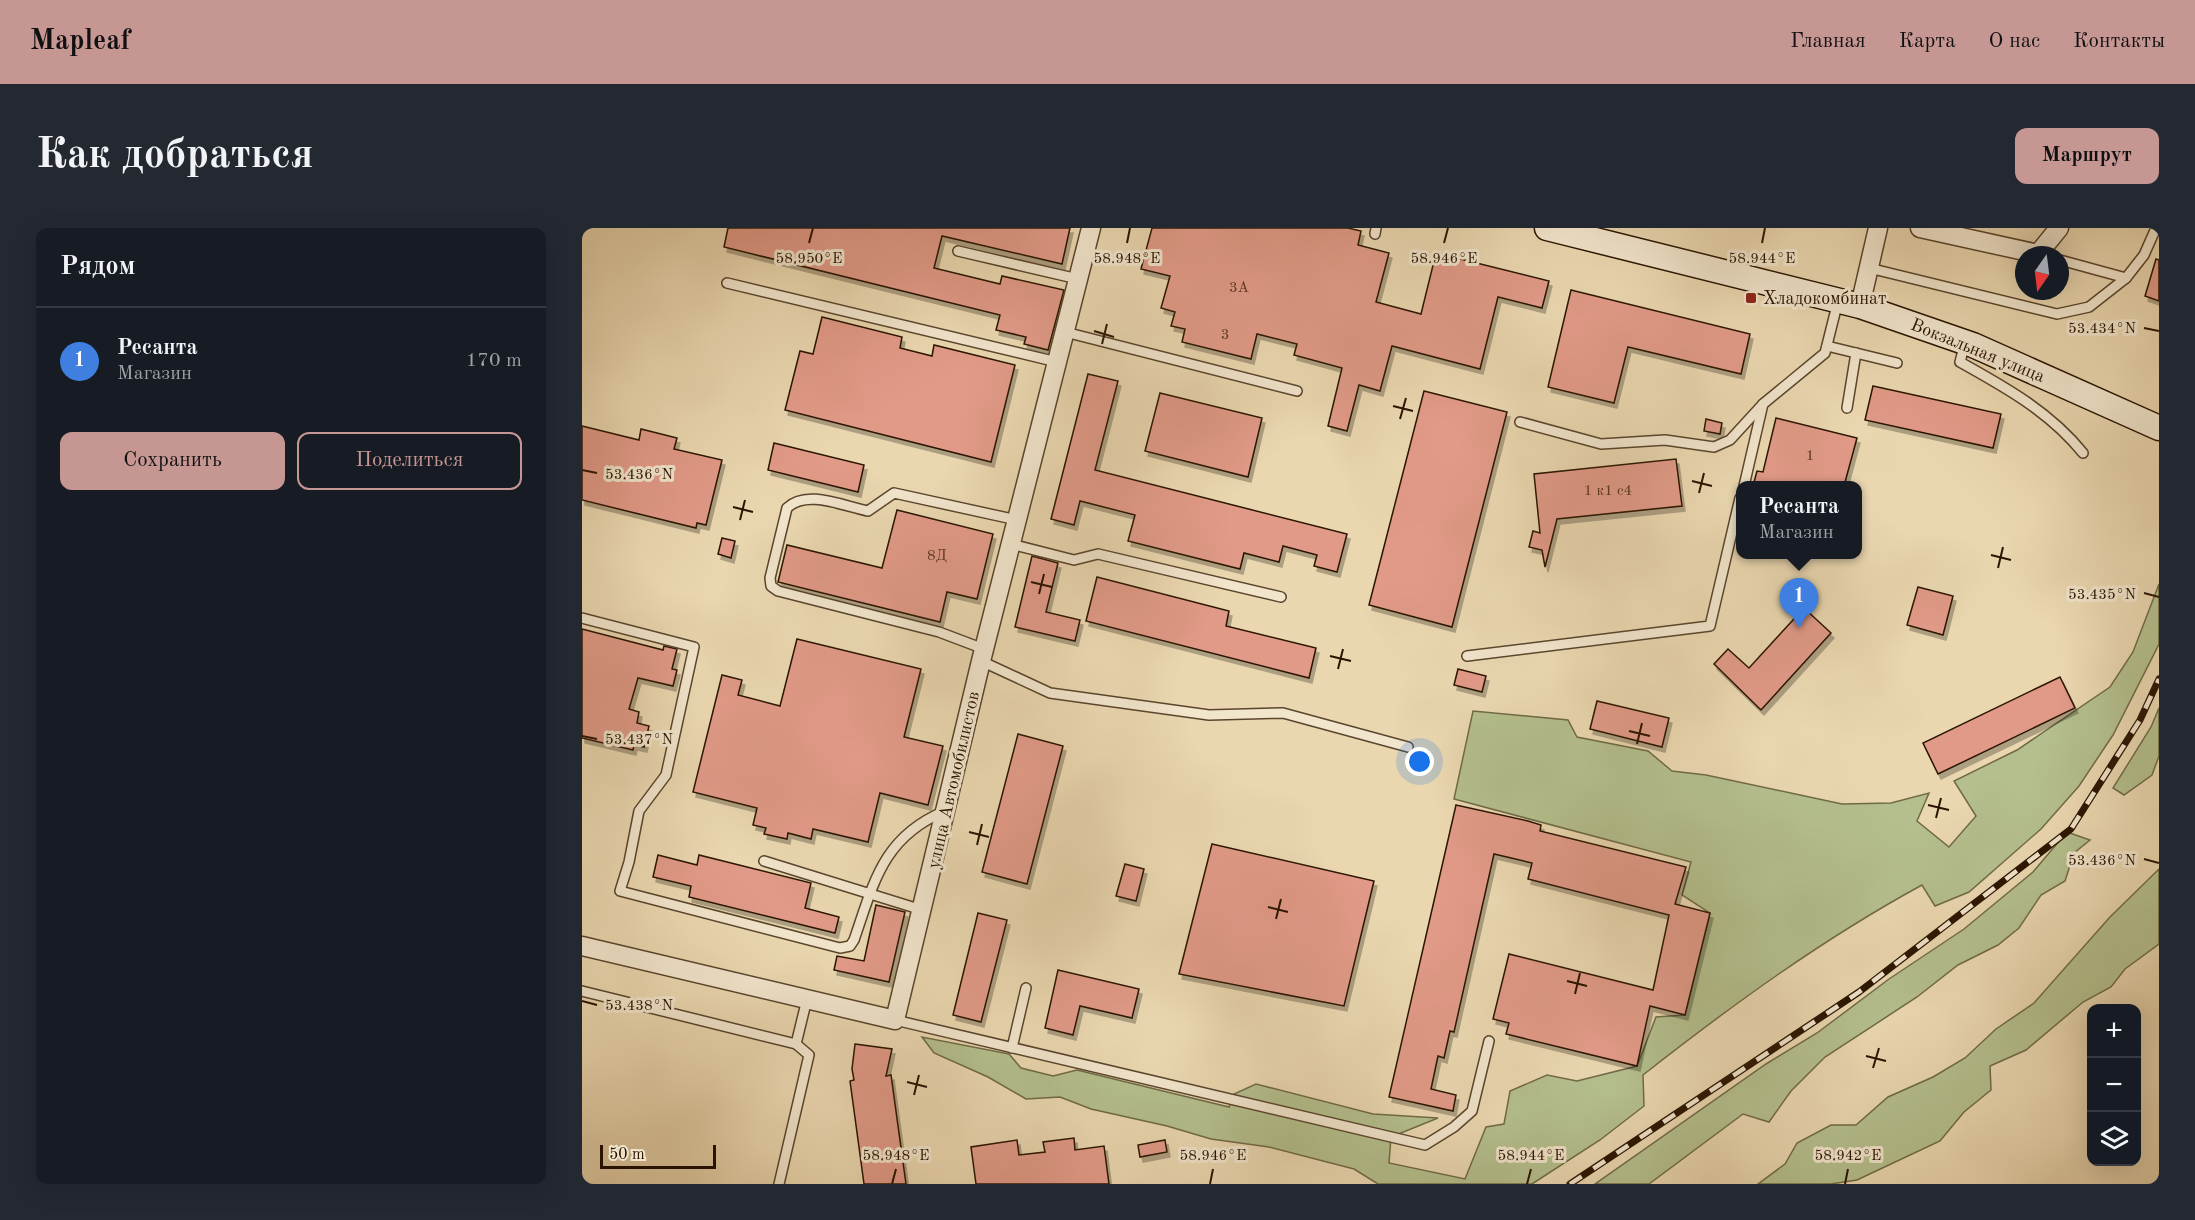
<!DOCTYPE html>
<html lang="ru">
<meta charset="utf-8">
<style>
:root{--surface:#171b24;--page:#242831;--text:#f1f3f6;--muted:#9ea1a6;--line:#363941;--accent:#c59692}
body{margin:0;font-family:"Old Standard TT",serif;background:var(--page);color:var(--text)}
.controls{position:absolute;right:18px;bottom:18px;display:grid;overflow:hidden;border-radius:12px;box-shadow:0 6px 24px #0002}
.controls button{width:54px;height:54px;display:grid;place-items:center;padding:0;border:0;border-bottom:2px solid var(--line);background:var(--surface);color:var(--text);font:30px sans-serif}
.compass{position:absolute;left:1433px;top:18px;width:54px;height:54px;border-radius:50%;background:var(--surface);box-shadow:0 6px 24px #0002;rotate:194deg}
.scale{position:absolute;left:18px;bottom:15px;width:116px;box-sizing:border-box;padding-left:6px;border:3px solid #2a1400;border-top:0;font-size:16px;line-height:21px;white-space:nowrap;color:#2a1400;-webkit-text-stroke:4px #f1e5cc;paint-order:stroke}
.you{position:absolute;left:838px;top:534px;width:21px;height:21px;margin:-15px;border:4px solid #fff;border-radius:50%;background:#1a73e8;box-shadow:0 0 0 9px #1a73e833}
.badge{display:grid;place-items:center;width:39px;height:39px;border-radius:50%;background:var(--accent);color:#fff;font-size:20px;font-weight:700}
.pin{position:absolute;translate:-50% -50px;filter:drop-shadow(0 2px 3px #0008)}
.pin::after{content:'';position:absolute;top:32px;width:21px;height:18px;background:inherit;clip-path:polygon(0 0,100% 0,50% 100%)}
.popup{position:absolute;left:1154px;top:253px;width:126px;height:78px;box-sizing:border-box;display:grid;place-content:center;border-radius:12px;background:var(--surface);filter:drop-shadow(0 2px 4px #0005);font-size:20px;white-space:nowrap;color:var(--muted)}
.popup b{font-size:22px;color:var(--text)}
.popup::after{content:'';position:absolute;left:50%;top:100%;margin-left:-12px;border:12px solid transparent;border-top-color:var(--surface)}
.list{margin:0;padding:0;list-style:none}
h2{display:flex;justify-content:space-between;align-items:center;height:78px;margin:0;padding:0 24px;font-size:26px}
h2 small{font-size:20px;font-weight:400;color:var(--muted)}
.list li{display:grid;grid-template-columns:39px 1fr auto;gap:18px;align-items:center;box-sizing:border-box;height:108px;padding:0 24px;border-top:2px solid var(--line)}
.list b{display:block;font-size:22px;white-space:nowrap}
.list p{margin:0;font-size:20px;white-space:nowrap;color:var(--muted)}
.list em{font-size:20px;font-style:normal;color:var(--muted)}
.actions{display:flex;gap:12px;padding:18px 24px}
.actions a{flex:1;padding:14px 0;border:2px solid var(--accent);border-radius:12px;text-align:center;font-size:21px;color:var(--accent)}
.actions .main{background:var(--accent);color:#111}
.icon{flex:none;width:33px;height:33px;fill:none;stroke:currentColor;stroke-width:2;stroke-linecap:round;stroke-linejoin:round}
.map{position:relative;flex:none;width:1577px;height:956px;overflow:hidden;border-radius:12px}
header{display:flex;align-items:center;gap:36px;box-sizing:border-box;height:84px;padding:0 30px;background:var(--accent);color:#111}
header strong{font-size:28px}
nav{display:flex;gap:33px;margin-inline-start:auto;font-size:21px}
.intro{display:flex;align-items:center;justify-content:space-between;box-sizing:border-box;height:144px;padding:0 36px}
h1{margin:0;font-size:42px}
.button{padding:15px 27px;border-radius:12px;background:var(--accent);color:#111;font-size:21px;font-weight:700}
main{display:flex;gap:36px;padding:0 36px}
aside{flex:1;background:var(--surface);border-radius:12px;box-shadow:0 6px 24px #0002}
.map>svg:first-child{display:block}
</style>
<header>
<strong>Mapleaf</strong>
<nav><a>Главная</a><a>Карта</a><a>О нас</a><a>Контакты</a></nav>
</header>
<div class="intro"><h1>Как добраться</h1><a class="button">Маршрут</a></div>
<main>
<aside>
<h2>Рядом<small></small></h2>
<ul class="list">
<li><span class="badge" style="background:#3f7fe0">1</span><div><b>Ресанта</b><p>Магазин</p></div><em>170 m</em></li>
</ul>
<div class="actions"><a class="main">Сохранить</a><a>Поделиться</a></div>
</aside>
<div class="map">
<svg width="1577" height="956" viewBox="0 0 1577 956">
<defs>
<filter id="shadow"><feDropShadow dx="3" dy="5" stdDeviation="0" flood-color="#0004"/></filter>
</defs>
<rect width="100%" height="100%" fill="#ead7b0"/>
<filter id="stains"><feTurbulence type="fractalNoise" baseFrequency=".00333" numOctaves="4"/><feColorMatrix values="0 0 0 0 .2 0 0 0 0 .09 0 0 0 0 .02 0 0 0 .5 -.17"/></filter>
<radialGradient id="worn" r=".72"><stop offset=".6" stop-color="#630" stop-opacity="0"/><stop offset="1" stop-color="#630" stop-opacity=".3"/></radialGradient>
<g fill="#b4bf8d" stroke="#6f6a46" stroke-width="1.5">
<path d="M 1577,356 L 1577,416 L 1531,507 L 1497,558 L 1459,601 L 1387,664 L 1353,678 L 1340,657 C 1241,711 1150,777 1061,847 L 1062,878 L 1018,912 L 950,956 L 796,956 L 772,941 L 687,919 L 629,911 L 585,898 L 509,881 L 478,869 L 444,871 L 406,849 L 352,825 L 340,809 L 427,826 L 439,840 L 471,848 L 495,842 L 647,879 L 652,866 L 674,856 L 791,886 L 856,890 L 809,909 L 807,935 L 883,951 L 904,899 L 922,896 L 928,863 L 965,847 L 995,853 L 1055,838 L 1074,789 L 1103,787 L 1128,685 L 1100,667 L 1109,634 L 872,571 L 891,483 L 986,492 L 995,509 L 1066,523 L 1090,543 L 1124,547 L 1260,576 L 1309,575 L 1347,565 L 1335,593 L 1367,619 L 1394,588 L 1372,553 L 1435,522 L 1528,459 L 1551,424 Z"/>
<path d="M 1577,480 L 1577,528 L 1570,547 L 1542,567 L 1531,560 L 1569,499 Z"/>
<path d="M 1485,604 L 1508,612 L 1492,625 L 1483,653 L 1459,667 L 1437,700 L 1416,717 L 1376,737 L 1335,769 L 1243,829 L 1209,863 L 1187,894 L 1161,886 L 1067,956 L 1013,956 L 1184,836 L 1235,805 L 1307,751 L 1382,701 L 1451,644 Z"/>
<path d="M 1577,641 L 1577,716 L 1543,741 L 1529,759 L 1501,774 L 1444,822 L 1408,838 L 1409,862 L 1382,884 L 1358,913 L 1275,952 L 1249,956 L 1176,956 L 1203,936 L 1215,915 L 1249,897 L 1274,897 L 1306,869 L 1351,849 L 1383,830 L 1414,801 L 1452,775 L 1528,689 Z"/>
</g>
<g fill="#e19a88" stroke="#2a1400" stroke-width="1.5" filter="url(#shadow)">
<path d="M 146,0 L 488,0 L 480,36 L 360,8 L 352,40 L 418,56 L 420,48 L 482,62 L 466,122 L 442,116 L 444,109 L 414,102 L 418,87 L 142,19 Z"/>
<path d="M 570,0 L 766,0 L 779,3 L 776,17 L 807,25 L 794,74 L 839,86 L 854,25 L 967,53 L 960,80 L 916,69 L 898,141 L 810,118 L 798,163 L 777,157 L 765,203 L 746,198 L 760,140 L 712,127 L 715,116 L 675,106 L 669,131 L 600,114 L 603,101 L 589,98 L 593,84 L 579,80 L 588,48 L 559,41 Z"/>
<path d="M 1574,31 L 1577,32 L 1577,73 L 1563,68 Z"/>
<path d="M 989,62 L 1168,106 L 1159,146 L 1046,119 L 1032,175 L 966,159 Z"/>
<path d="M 240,89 L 320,109 L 318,120 L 350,128 L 352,117 L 433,137 L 409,234 L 203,182 L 218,123 L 231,126 Z"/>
<path d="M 506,146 L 536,153 L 513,242 L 765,306 L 755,344 L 732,338 L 735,327 L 701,318 L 697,334 L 662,325 L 658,341 L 546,313 L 553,287 L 498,273 L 492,297 L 469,291 Z"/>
<path d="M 1291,158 L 1419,186 L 1411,220 L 1283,192 Z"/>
<path d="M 842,163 L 925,184 L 870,399 L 787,377 Z"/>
<path d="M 578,165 L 680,190 L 666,249 L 563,223 Z"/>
<path d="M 1194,190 L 1275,210 L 1262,258 L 1171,258 L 1175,243 L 1181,244 Z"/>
<path d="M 1124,191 L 1140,195 L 1138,206 L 1122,203 Z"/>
<path d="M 0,198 L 57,212 L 59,201 L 95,210 L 92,221 L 140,232 L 124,297 L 115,295 L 114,300 L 0,272 Z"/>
<path d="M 192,215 L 282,237 L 276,264 L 186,242 Z"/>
<path d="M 1094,231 L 1100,278 L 975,291 L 963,339 L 960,322 L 947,319 L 951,303 L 958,305 L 952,246 Z"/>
<path d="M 315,282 L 411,306 L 395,371 L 365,364 L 358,394 L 196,354 L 205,317 L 300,340 Z"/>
<path d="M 140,310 L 153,313 L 149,330 L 136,326 Z"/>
<path d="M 450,328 L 476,335 L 464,384 L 498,392 L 493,413 L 433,399 Z"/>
<path d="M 515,349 L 647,383 L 644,398 L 734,420 L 727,450 L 504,393 Z"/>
<path d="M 1336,359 L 1371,368 L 1361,407 L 1325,397 Z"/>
<path d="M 1222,380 L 1249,405 L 1179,482 L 1132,436 L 1146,421 L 1167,440 Z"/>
<path d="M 0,401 L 81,422 L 82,418 L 95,421 L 90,441 L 95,442 L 91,458 L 56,450 L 47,481 L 57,484 L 55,495 L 67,498 L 62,519 L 52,517 L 51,522 L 0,510 Z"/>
<path d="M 215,411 L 339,441 L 322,509 L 361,518 L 346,577 L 298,565 L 286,614 L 231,601 L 229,611 L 206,605 L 205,611 L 182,606 L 184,600 L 171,597 L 175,580 L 111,564 L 140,447 L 160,452 L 156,467 L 198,478 Z"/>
<path d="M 876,441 L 904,448 L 900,464 L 872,457 Z"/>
<path d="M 1478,449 L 1493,480 L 1356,546 L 1341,515 Z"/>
<path d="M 1015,473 L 1087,490 L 1080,519 L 1008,501 Z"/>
<path d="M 436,506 L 481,518 L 445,656 L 400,644 Z"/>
<path d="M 874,577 L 946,593 L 959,597 L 958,603 L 1104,639 L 1093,676 L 1128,685 L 1103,787 L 1068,778 L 1055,838 L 924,806 L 927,795 L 911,791 L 927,726 L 1071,762 L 1087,687 L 946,651 L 950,635 L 912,626 L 872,804 L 868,803 L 862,830 L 856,828 L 849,861 L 874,867 L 871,883 L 807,869 Z"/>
<path d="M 630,616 L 792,653 L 762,778 L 597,746 Z"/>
<path d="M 76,627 L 115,637 L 117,627 L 229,655 L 223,680 L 257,689 L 253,705 L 107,669 L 109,658 L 71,649 Z"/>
<path d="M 543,636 L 562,641 L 554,673 L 534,668 Z"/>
<path d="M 294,677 L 323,684 L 307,754 L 252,742 L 255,728 L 282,733 Z"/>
<path d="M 396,685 L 425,692 L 399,794 L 371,787 Z"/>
<path d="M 476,742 L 557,761 L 550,790 L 498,778 L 491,807 L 463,800 Z"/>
<path d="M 273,816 L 310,821 L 304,848 L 309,847 L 324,956 L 282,956 L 268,853 L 272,852 L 270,841 Z"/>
<path d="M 492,910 L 493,922 L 522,918 L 527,956 L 394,956 L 389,919 L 435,912 L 437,927 L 463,924 L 461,914 Z"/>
<path d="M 583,912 L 585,924 L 558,929 L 556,917 Z"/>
</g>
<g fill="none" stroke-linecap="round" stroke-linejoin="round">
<g stroke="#5a452c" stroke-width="12">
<g id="service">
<path d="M 793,6 L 794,0"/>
<path d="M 376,23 L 496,51"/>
<path d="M 1478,32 L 1544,50"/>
<path d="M 1287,40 L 1475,86 L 1507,79 L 1544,50 L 1562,27 L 1574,0"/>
<path d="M 145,55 L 475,134"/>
<path d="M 483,104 L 715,163"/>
<path d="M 1383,115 L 1378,134 C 1423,159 1468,184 1501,225"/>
<path d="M 1245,118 L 1315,135"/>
<path d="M 1265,180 L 1274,125"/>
<path d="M 938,194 L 1019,216 L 1083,212 L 1132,219 L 1148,212 L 1181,176"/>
<path d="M 1162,258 L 1181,176 L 1243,125 L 1256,73"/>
<path d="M 429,316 L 492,332 L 516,326 L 699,369"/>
<path d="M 0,390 L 112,419 L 84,547 L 57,583 L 47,634 L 38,663 L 258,720 L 268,718 L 272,712 C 292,654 301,609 363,583"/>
<path d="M 402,421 L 357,404 L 196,363 L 189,358 L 188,350 L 205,280 C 224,261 261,278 286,283 L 312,265 L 435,292"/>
<path d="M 885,428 L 1128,398 L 1158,270"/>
<path d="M 399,433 L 468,465 L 627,487 L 701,485 L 826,519"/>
<path d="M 182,633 L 340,682"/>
<path d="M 0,763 L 214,816 L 227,827 L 197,956"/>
<path d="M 313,792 L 843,917 L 872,899 L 890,883 L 907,813"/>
<path d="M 214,816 L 225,771"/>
<path d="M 430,820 L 444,760"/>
</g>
</g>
<g stroke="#5a452c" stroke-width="21">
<g id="minor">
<path d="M 1338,0 L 1456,26 L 1477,0"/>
<path d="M 1278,78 L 1296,0"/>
<path d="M 0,718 L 313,792 L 399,433 L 509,0"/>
</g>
</g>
<g stroke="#2a1400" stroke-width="27">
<path id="secondary" d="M 965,0 L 1278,78 L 1391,117 L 1577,200"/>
</g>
<use href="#service" stroke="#f1e5cc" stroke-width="9"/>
<use href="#minor" stroke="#f1e5cc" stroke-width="18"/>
<use href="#secondary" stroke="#f1e5cc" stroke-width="24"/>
<g stroke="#2a1400" stroke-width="7">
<path id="rail" d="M 988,956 L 1277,764 L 1489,601 L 1558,492 L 1577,451"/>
</g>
<use href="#rail" stroke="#f1e5cc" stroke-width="4.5" stroke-dasharray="14" stroke-linecap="butt"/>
</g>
<path fill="none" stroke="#2a1400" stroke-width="2" d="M 227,15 L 231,0M 545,15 L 548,0M 862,15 L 866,0M 1180,15 L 1183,0M 1562,100 L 1577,103M 512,103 L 532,109M 520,116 L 525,96M 811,178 L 831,183M 818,191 L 824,170M 0,242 L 15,245M 1110,253 L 1130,258M 1117,265 L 1122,245M 151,279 L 171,284M 158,292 L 163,272M 1409,327 L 1429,332M 1416,340 L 1421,319M 449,354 L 470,359M 1562,365 L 1577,369M 457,366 L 462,346M 748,428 L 769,433M 756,441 L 761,421M 1047,503 L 1068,508M 0,508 L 15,511M 1055,516 L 1060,495M 1346,577 L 1367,582M 1354,590 L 1359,570M 387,604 L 407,609M 395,617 L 400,596M 1562,631 L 1577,635M 686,679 L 706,684M 694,691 L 699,671M 985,753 L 1005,758M 993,766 L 998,745M 0,773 L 15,777M 1284,828 L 1304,833M 1291,840 L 1297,820M 325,854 L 345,859M 332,867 L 337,847M 310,956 L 314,941M 628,956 L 631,941M 945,956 L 949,941M 1263,956 L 1266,941"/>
<rect fill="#8f2418" stroke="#f1e5cc" stroke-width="2" x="1163" y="64" width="12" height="12" rx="3"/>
<g text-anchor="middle" stroke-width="6" stroke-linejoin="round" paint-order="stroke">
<g font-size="15" fill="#583622">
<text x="657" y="64">3А</text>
<text x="643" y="111">3</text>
<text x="1228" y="232">1</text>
<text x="1026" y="267">1 к1 с4</text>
<text x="355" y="332">8Д</text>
</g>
<g font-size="18" fill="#2a1400" stroke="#f1e5cc" text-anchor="start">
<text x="1181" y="76">Хладокомбинат</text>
</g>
<g font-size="18" fill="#2a1400" stroke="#f1e5cc">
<text transform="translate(1396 122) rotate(22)" y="6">Вокзальная улица</text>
<text transform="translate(371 552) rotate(-77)" y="6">улица Автомобилистов</text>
</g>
</g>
<g font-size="15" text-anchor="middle" fill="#2a1400" stroke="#f1e5cc" stroke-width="6" stroke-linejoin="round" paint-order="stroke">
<text x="227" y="35">58.950°E</text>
<text x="545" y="35">58.948°E</text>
<text x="862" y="35">58.946°E</text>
<text x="1180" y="35">58.944°E</text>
<text x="1520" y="105">53.434°N</text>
<text x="57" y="251">53.436°N</text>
<text x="1520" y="371">53.435°N</text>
<text x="57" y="516">53.437°N</text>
<text x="1520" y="637">53.436°N</text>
<text x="57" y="782">53.438°N</text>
<text x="314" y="932">58.948°E</text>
<text x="631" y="932">58.946°E</text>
<text x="949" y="932">58.944°E</text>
<text x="1266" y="932">58.942°E</text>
</g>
<rect width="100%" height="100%" filter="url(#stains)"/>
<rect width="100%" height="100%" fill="url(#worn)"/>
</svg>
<div class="controls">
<button>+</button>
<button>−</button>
<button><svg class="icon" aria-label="layers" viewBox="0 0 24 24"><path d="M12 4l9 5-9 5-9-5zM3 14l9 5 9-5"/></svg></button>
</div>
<svg class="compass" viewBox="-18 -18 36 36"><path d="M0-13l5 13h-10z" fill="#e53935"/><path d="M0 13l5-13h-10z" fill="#9ea1a6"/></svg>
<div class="scale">50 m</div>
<div class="you"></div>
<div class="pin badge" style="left:1217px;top:400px;background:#3f7fe0">1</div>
<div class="popup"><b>Ресанта</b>Магазин</div>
</div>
</main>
